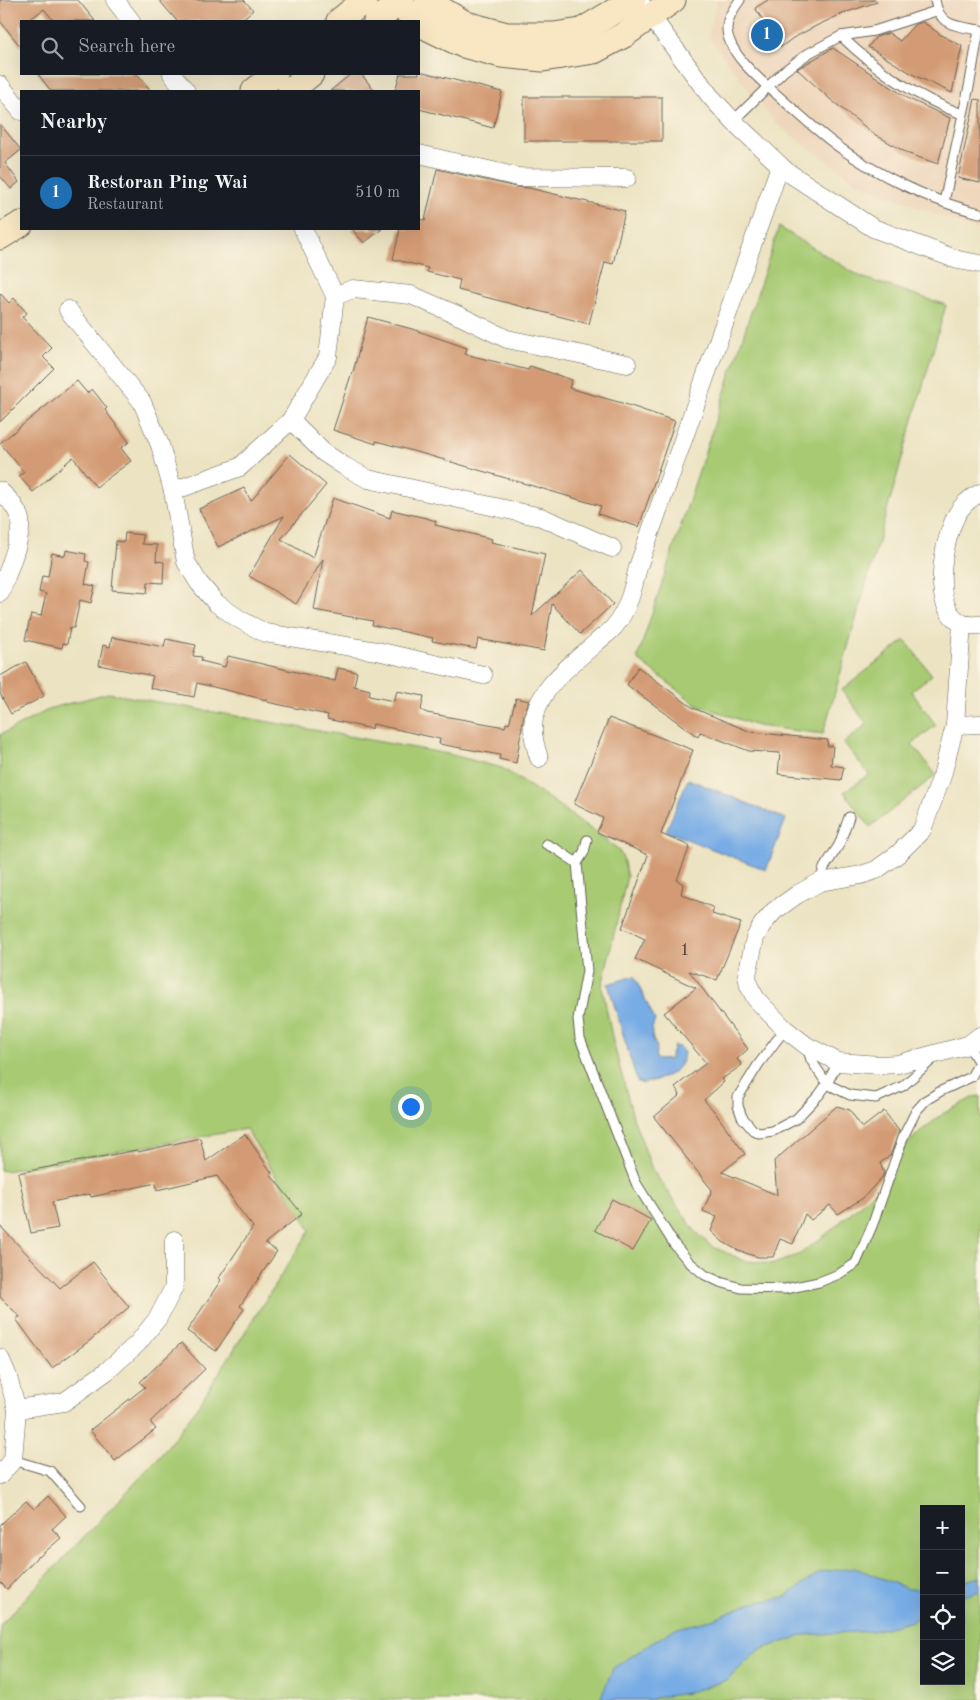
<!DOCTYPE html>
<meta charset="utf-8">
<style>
:root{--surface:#171b24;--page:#242831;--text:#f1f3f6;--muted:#9ea1a6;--line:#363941;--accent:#1f6fb2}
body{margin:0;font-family:"Old Standard TT",serif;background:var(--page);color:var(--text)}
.controls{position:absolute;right:15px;bottom:15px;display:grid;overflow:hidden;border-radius:0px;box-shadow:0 5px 20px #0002}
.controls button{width:45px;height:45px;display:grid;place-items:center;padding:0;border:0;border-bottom:1px solid var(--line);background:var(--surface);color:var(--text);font:25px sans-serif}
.you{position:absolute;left:410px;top:1106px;width:18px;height:18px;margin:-12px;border:4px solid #fff;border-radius:50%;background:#1a73e8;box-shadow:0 0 0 8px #1a73e833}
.badge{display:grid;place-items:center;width:32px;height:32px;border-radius:50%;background:var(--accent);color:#fff;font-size:16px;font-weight:700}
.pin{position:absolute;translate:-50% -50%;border:2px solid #fff;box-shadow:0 1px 5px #0006}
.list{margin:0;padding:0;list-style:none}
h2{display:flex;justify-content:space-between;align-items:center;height:65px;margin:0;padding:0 20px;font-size:21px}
h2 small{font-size:16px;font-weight:400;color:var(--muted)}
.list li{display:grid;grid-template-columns:32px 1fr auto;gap:15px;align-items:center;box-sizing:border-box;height:75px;padding:0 20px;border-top:1px solid var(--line)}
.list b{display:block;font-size:19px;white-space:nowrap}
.list p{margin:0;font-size:16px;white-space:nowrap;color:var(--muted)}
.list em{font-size:16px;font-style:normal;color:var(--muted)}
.icon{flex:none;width:28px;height:28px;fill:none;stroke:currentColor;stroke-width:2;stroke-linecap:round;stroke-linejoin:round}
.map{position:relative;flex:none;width:980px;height:1700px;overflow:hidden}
.search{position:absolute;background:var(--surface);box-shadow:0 5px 20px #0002;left:20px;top:20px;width:400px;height:55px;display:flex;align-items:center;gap:12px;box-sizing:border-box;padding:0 18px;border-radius:0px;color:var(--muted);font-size:19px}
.panel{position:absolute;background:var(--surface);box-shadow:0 5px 20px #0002;left:20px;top:90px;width:400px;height:140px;border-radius:0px}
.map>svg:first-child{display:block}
</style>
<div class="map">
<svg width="980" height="1700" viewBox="0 0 980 1700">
<rect width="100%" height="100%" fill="#fcf5e5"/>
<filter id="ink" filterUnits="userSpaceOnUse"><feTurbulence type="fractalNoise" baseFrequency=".02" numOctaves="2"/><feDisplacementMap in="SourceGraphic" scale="10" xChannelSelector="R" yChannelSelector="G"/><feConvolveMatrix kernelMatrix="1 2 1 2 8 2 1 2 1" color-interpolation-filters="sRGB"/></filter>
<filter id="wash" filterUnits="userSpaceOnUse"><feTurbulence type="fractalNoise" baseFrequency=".0096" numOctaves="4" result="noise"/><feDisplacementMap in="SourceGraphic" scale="20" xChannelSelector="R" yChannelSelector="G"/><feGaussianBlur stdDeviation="1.12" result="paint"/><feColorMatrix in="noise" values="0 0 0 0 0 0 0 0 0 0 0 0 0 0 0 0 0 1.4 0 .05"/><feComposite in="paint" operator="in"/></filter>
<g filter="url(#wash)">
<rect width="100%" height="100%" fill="#ece3c2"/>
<path fill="#eed6bb" d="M 717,0 L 980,0 L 980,230 L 962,225 L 858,183 L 776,124 L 708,37 Z"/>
<g fill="#a7ca73" stroke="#627348" fill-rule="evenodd">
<path d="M 779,227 L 861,277 L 946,305 L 823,734 L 757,726 L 696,704 L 637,659 Z"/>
<path d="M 905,640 L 932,675 L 911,691 L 936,725 L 912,744 L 936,775 L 870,827 L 844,792 L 869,775 L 844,743 L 867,724 L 842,690 Z"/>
<path d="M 108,693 L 448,754 L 502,768 L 551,800 L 618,849 L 623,858 L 627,876 L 602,987 L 613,1041 L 633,1117 L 652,1169 L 695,1231 L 711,1246 L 745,1261 L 774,1264 L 800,1254 L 829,1232 L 884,1183 L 904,1147 L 921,1131 L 944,1113 L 974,1097 L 980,1096 L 980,1700 L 0,1700 L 0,1625 L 157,1460 L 196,1409 L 310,1230 L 246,1129 L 5,1171 L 0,1170 L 0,735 L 52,708 ZM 924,1509 L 961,1509 L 961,1681 L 924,1681 Z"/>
</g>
<g fill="#77ace5" stroke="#4a6480">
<path d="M 688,779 L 786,819 L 766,870 L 666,831 Z"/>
<path d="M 634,976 L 655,1020 C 650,1032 651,1037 657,1047 L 655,1057 L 658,1060 L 670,1059 L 674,1046 L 679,1047 L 684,1052 C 682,1075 660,1079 642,1084 L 637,1081 L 608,984 Z"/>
<path d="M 855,1568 L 909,1589 L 924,1590 L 924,1614 L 913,1621 L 873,1631 L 805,1635 L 759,1650 L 727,1680 L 687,1693 L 653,1698 L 651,1700 L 600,1700 L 613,1668 L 674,1629 L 715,1619 L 748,1604 L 785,1597 L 820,1572 Z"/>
<path d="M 980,1577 L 980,1591 L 961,1597 L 961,1582 Z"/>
</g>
<g id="blocks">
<g fill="#d39b74">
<path d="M 0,0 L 78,0 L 95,21 L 54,21 L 44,9 L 28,21 L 21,21 L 21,47 L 0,21 Z"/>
<path d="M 159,0 L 244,0 L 253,10 L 240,21 L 177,21 Z"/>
<path d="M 768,0 L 876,0 L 877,2 L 844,13 L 818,25 L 793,38 L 781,47 L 755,8 Z"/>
<path d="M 923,22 L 941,35 L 962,46 L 952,93 L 914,75 L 868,47 L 876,37 L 889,33 L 900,41 L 914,25 Z"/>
<path d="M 833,48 L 909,99 L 950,118 L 938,164 L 909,154 L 874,134 L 831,100 L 797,69 Z"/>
<path d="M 419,71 L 502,92 L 493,128 L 419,109 L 419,91 L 395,91 L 400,74 L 419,74 Z"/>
<path d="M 38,74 L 137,74 L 151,91 L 51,91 Z"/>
<path d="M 351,74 L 361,74 L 375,91 L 330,91 Z"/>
<rect x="524" y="97" width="138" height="44"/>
<path d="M 975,99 L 980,100 L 980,183 L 958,178 Z"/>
<path d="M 0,124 L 21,150 L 5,163 L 19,182 L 11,189 L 0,176 Z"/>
<path d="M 437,169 L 516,187 L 529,188 L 625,211 L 613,264 L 605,262 L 589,324 L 458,290 L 460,280 L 427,272 L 428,268 L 393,259 L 400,229 L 419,229 L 419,219 L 425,220 Z"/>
<path d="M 352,229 L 382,229 L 364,243 Z"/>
<path d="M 0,293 L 9,303 L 14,298 L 27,313 L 22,317 L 52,348 L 43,357 L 54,368 L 0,422 Z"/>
<path d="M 368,317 L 412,329 L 467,348 L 465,354 L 528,370 L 530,366 L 572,380 L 569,388 L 622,403 L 675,421 L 639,527 L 598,514 L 601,506 L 431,456 L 376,441 L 376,444 L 333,430 L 352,372 L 353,372 Z"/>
<path d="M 77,381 L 87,393 L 92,389 L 107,408 L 105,410 L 129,442 L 121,448 L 131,461 L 96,487 L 73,457 L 33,492 L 19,476 L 24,472 L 0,443 Z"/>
<path d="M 290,454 L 326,485 L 281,539 L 313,558 L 333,498 L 390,518 L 392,510 L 426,518 L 436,521 L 435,525 L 492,539 L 491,542 L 545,554 L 532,616 L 582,570 L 613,604 L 580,634 L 552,604 L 544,651 L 478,639 L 476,649 L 432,641 L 433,638 L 372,625 L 373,621 L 314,610 L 323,559 L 296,604 L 249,576 L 284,516 L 218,547 L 199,509 L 244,488 L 251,501 Z"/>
<path d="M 125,533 L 143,535 L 142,544 L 157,545 L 156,561 L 164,562 L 163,583 L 148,582 L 147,593 L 112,590 L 116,541 L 124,542 Z"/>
<path d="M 66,550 L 86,554 L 85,561 L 89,562 L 85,584 L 95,586 L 91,603 L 80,600 L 74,628 L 70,628 L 67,644 L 63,643 L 62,648 L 25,640 L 31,614 L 41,616 L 46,594 L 39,592 L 42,576 L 48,577 L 52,553 L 65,556 Z"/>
<path d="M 112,637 L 164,647 L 166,639 L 196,645 L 193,656 L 202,657 L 201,661 L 225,667 L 228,656 L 335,681 L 338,668 L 357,672 L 354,686 L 370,690 L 369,696 L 394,701 L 397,691 L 424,696 L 421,710 L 427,713 L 505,727 L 506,723 L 509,724 L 516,698 L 529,701 L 524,714 L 516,763 L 499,759 L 500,755 L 439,744 L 440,739 L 373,724 L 372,729 L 327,719 L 328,715 L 267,702 L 267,700 L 197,683 L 194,697 L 150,688 L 153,676 L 99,665 L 103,645 L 110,647 Z"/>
<path d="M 26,662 L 44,696 L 11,714 L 0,694 L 0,676 Z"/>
<path d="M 638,667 L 693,708 L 751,732 L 828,740 L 827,746 L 833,746 L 831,765 L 844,767 L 841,780 L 778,774 L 780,753 L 749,751 L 700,732 L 698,737 L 627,685 Z"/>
<path d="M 609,718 L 693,750 L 661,834 L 690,846 L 677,880 L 683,884 L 681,894 L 714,908 L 712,914 L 741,923 L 717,980 L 689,971 L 748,1049 L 737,1059 L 742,1065 L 722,1079 L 724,1082 L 704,1100 L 714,1111 L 745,1154 L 722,1172 L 777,1195 L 774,1161 L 837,1106 L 850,1110 L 862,1128 L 884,1111 L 899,1131 L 890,1156 L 880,1163 L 884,1173 L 883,1176 L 863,1198 L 838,1214 L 830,1205 L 811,1220 L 805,1214 L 793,1244 L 780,1239 L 773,1257 L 758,1257 L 739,1251 L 723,1242 L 711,1231 L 717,1217 L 703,1211 L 712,1190 L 654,1117 L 680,1095 L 675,1087 L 706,1063 L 664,1013 L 696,988 L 635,959 L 645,939 L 622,928 L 648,855 L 597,832 L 603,818 L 574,804 Z"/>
<path d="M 245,1134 L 272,1173 L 270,1174 L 302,1214 L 265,1243 L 277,1251 L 240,1306 L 244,1309 L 216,1351 L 187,1331 L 221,1280 L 219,1278 L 253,1227 L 239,1209 L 217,1176 L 157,1190 L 156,1183 L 91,1197 L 90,1194 L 52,1202 L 58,1228 L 31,1233 L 18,1173 L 137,1150 L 138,1152 L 200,1138 L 206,1161 Z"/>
<path d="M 612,1199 L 651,1220 L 633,1251 L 595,1230 Z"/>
<path d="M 0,1226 L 60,1288 L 93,1262 L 129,1307 L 88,1342 L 52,1368 L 16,1319 L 20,1317 L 0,1297 Z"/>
<path d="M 181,1343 L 205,1369 L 150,1422 L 156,1429 L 115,1461 L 90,1430 L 145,1387 L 140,1382 Z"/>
<path d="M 48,1496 L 66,1516 L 52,1529 L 61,1538 L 39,1557 L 38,1556 L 7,1589 L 0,1582 L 0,1525 L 26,1501 L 34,1509 Z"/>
</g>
</g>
</g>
<g filter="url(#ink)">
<use href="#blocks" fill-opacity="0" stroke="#656256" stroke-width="1"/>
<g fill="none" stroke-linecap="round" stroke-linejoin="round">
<g stroke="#656256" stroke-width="11">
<g id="lane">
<path d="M 740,0 C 734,8 726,19 727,30 C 729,54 758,78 775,93 C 790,106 805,120 821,133 C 861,167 928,201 980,213"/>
<path d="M 935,0 C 939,27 957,26 980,30"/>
<path d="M 841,36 C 876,70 916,97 962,114"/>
<path d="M 733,121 L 784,71 L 809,53 L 841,36 L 874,31 L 936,11"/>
<path d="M 944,202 L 970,82 L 979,30"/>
<path d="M 587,840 L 584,852 L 577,863 L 587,971 L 578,1019 L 580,1038 L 636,1183 L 674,1244 L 689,1262 L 705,1275 L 720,1282 L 741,1288 L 785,1289 L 819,1282 L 839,1274 L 856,1263 L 872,1226 L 904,1135 L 916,1111 L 926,1100 L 941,1091 L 971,1077 L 979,1063 L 968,1045"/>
<path d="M 546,844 L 556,849 L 577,863"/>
<path d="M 820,882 L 824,868 L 839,845 L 849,817"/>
<path d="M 785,1029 L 758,1065 L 738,1097 L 738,1106 L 742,1117 L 753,1130 L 759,1133 L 773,1131 L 796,1119 L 819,1095 L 827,1084 L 838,1062"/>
<path d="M 807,1046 L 811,1060 L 827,1084 L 850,1095 L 876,1098 L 903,1086 L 934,1058"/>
<path d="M 13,1460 L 50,1471 L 81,1506"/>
</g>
</g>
<g stroke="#656256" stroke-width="19">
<g id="street">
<path d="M 115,0 L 131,21"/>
<path d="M 644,7 L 710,96 L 733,121 L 786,171 L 873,228 L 958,260 L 980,264"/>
<path d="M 172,74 L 186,91"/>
<path d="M 0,85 L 21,111"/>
<path d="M 419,154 L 518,177 L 627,178"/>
<path d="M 335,296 L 353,289 L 411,295 L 462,317 L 507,339 L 627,364"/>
<path d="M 68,310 L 142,402 L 160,445 L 173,491 L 186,562 L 199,583 L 216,603 L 239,619 L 265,633 L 377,651 L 483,675"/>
<path d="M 291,420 L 323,452 L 344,466 L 368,479 L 541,517 L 612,548"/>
<path d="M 0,491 C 8,498 18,509 20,520 C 23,537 6,576 0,593"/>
<path d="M 173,491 L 240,467 L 291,420 L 328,357 L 335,296 L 303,229"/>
<path d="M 980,493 C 970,498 961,506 956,516 C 943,542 930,606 961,623 C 966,626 975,625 980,625"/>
<path d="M 962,624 L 955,725 L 942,776 L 922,830 L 898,854 L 876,870 L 861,875 L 820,882 L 798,894 L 774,911 L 762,925 L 755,938 L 747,975 L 749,986 L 756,999 L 785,1029 L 807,1046 L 838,1062 L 880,1065 L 898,1064 L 968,1045 L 980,1036"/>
<path d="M 955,725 L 980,724"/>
<path d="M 539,758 C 536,749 533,739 533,729 C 533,691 571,665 597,642 C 602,637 609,633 614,627 C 628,610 633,589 638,567 L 780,166"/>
<path d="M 0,1358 L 7,1374 L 17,1409 L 13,1460 L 0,1475"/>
<path d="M 17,1409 L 64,1402 L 107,1371 L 137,1344 L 158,1318 L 174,1287 L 174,1240"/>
</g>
</g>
<g stroke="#656256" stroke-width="27">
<g id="secondary">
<path d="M 393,0 L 426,27 L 463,45 L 501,55 L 543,59 L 594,51 L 624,35 L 673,0"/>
<path d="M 427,0 L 432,4 L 466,24 L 507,35 L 553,35 L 581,31 L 633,0"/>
<path d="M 339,21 L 365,0"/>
<path d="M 376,21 L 402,0"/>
<path d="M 254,91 L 275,74"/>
<path d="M 290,91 L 311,74"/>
<path d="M 0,237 L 21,224"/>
</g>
</g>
<use href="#lane" stroke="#fff" stroke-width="9"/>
<use href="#street" stroke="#fff" stroke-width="18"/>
<use href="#secondary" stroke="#f9e7c3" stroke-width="25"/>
</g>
</g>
<g text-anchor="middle" stroke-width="4" stroke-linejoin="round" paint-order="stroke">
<g font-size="16" fill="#4a3c32">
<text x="685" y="955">1</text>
</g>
</g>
</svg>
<div class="controls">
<button>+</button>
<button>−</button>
<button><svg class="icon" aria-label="locate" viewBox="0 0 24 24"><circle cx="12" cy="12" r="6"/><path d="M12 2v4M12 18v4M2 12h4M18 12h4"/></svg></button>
<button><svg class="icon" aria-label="layers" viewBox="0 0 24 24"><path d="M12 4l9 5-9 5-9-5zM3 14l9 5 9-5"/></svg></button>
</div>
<div class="you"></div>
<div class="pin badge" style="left:767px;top:35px">1</div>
<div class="search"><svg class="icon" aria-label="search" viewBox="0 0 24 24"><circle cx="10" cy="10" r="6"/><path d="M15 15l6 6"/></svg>Search here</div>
<section class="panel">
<h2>Nearby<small></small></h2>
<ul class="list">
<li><span class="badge">1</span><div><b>Restoran Ping Wai</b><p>Restaurant</p></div><em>510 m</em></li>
</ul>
</section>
</div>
